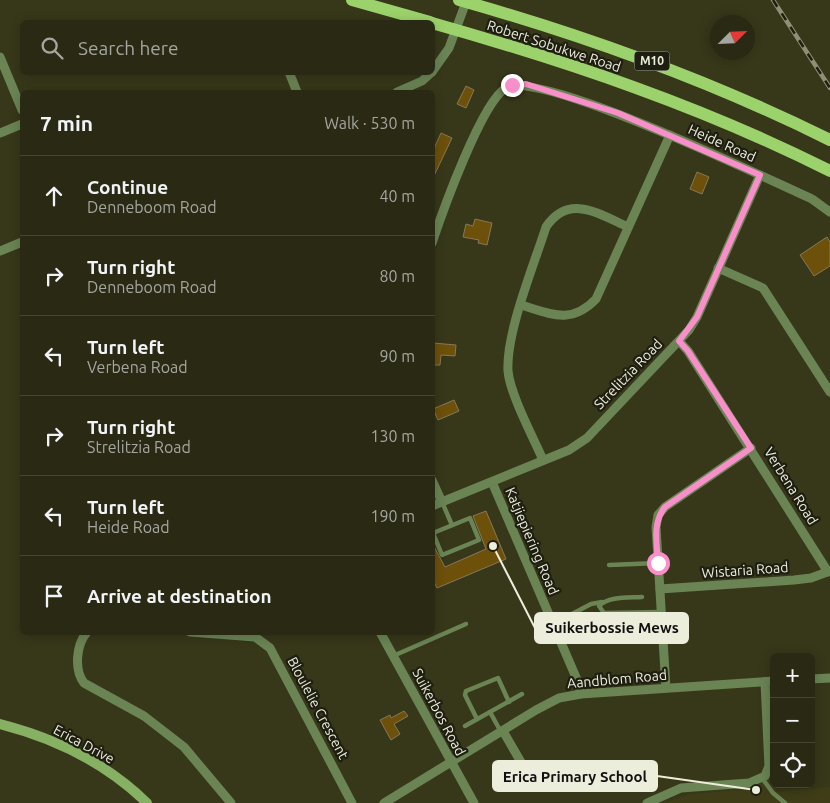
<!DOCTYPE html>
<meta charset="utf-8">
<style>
:root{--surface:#292914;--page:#31311d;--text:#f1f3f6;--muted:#a5a6a0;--line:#454534}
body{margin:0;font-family:Ubuntu,sans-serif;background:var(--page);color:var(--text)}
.controls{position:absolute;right:15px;bottom:15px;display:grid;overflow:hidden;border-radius:8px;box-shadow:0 2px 12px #0003}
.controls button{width:45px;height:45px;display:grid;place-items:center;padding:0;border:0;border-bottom:1px solid var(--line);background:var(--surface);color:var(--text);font:25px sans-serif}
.compass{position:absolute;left:710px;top:15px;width:45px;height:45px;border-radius:50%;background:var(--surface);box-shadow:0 2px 12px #0003;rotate:66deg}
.stop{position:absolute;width:15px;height:15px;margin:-11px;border:4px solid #f98fca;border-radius:50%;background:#fff}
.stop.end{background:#f98fca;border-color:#fff;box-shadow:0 1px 5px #0008}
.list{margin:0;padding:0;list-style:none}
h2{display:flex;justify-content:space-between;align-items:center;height:65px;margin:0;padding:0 20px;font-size:21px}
h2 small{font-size:16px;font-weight:400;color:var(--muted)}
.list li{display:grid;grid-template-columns:32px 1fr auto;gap:15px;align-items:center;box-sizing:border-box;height:80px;padding:0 20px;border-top:1px solid var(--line)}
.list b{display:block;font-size:19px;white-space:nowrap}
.list p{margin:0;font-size:16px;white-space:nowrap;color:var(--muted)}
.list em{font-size:16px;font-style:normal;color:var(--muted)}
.icon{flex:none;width:28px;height:28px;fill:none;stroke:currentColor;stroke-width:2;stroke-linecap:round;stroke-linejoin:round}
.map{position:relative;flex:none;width:830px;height:803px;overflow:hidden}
.search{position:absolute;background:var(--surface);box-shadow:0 2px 12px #0003;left:20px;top:20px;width:415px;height:55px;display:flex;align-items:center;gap:12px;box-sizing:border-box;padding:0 18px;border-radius:8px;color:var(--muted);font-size:19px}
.panel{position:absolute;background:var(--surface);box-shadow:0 2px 12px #0003;left:20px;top:90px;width:415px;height:545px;border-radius:8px}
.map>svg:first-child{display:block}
</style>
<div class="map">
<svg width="830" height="803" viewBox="0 0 830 803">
<rect width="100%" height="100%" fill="#37371a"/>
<path fill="#3e3d18" d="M 769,779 L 777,792 L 830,787 L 830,803 L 664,803 L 689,794 L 751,789 Z"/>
<g fill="#6d5009" stroke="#87785b">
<path d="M 466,86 L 474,90 L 466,108 L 457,104 Z"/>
<path d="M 441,133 L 452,138 L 432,180 L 432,153 Z"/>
<path d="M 697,172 L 709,177 L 702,194 L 690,189 Z"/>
<path d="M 475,219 L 492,223 L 487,245 L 478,243 L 479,240 L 463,237 L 466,224 L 473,226 Z"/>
<path d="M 827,237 L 830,242 L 830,266 L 814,276 L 800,255 Z"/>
<path d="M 433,343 L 456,345 L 455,356 L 441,355 L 440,365 L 432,365 Z"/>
<path d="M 454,400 L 459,411 L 438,420 L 433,409 Z"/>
<path d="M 486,511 L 506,559 L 437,588 L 432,578 L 432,543 L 445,567 L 486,549 L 473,516 Z"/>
<path d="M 404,711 L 408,716 L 394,724 L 400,734 L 391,740 L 380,720 L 390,715 L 391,718 Z"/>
</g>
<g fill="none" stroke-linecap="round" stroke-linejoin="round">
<g stroke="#6a8454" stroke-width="4.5">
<path d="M 442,502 L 452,525"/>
<path d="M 470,518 L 479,540 L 442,555 L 433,533 Z"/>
<path d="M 609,565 L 658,563"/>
<path d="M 642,597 C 629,598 609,596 599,606 L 604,613 L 661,612"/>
<path d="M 553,624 L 591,604 L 602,602"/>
<path d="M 393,656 L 466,624"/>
<path d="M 490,712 L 501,732"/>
<path d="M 477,719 L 465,695 L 466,691 L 498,678 L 509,702"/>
<path d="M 465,726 L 522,694"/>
<path d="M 762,778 L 773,793 L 785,803"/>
</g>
<g stroke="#6a8454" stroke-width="9">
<path d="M 0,57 L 22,110"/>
<path d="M 289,72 L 297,92"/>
<path d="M 432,72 L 449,48 L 466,2"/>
<path d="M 397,92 L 422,81 L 432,72"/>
<path d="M 0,133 L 22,124"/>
<path d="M 432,243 C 442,213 482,101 506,88 C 539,69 768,179 812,199 L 830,212"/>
<path d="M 0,251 L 22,242"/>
<path d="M 718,268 L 763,288 L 830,392"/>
<path d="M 521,305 C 551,314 571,325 596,299 L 670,135"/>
<path d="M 679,341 L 688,351 L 828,572"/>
<path d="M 543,460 C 533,437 510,394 508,371 C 506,332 534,265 546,227 C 569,193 599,214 628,227"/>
<path d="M 432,480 L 442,502"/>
<path d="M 492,482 L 578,682 L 581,694"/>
<path d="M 432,506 L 569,450 L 587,438 L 689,330 L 697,317 L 760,175"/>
<path d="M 660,589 L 794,580 L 811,578 L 830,571"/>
<path d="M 87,632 C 76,645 74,670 84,683 L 144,716 L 184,747 L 231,803"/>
<path d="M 190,632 L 255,637 L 270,648 L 352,803"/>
<path d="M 380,632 L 474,803"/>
<path d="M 811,679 L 830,678"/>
<path d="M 666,688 L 656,527 L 658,515 L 665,507 L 751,448"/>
<path d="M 503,731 L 529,776"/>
<path d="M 384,803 L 536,710 L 559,698 L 581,694 L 774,681"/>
<path d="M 647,803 L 681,788 L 749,783 L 765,776 L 769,766 L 765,682"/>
</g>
<path stroke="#86b062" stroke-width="10" d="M 0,724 C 55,738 106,763 147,803"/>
<g stroke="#9cd26b" stroke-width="12">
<path d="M 352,0 L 430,22"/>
<path d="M 459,0 C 587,36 711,81 830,140"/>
<path d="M 432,23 C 570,62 703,107 830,171"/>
</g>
<g stroke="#8f8f78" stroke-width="4.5">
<path id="rail" d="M 773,0 L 830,88"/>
</g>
<use href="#rail" stroke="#1e1e11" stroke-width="2.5" stroke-dasharray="8" stroke-linecap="butt"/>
</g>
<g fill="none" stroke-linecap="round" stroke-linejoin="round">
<path stroke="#f98fca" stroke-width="6" d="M 512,85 L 526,84 L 618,113 L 760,175 L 697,317 L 679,341 L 688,351 L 751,448 L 665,507 C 652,523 657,544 658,563"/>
</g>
<g text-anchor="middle" stroke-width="4.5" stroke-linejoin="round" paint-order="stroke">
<rect fill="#1e1e11" stroke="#afaf9f" stroke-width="1" x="634.5" y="51.5" width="35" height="19" rx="4"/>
<g font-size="12" font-weight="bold" fill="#ededdc">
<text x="652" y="65">M10</text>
</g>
<g font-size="14" fill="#ededdc" stroke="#1e1e11">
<text transform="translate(554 46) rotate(18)" y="5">Robert Sobukwe Road</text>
<text transform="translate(722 143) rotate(24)" y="5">Heide Road</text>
<text transform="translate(628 374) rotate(-46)" y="5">Strelitzia Road</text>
<text transform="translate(791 486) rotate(58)" y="5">Verbena Road</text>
<text transform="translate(532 541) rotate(67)" y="5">Katjiepiering Road</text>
<text transform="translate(745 570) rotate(-4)" y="5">Wistaria Road</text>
<text transform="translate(617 679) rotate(-5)" y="5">Aandblom Road</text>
<text transform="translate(318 708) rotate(62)" y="5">Bloulelie Crescent</text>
<text transform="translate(439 712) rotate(62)" y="5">Suikerbos Road</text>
<text transform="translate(84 744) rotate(28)" y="5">Erica Drive</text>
</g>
</g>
<path fill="none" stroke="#ededdc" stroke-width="2" d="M493 546L535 628M756 790L657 776"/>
<g fill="#ededdc" stroke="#1e1e11" stroke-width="2">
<circle cx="493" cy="546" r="5"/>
<circle cx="756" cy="790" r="5"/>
</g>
<g fill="#ededdc" stroke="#ededdc" stroke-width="2">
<rect x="535" y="613" width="153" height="30" rx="5"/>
<rect x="493" y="761" width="164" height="30" rx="5"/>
</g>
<g font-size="15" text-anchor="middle" font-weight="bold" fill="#111">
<text x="612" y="633">Suikerbossie Mews</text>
<text x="575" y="782">Erica Primary School</text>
</g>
</svg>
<div class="controls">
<button>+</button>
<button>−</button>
<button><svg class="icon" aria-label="locate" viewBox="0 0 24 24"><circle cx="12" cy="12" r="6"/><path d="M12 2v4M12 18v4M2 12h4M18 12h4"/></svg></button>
</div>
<svg class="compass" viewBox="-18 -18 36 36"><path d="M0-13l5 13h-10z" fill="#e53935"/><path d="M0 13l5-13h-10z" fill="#a5a6a0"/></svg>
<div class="stop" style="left:658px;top:563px"></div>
<div class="stop end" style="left:512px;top:85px"></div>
<div class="search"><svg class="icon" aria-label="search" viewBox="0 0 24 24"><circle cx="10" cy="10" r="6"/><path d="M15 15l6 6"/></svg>Search here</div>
<section class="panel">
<h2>7 min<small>Walk · 530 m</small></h2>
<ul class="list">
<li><svg class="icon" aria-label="ahead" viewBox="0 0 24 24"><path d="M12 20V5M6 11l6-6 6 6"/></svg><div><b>Continue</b><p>Denneboom Road</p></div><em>40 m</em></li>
<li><svg class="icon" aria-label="right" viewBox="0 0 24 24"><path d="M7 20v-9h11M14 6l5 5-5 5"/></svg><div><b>Turn right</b><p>Denneboom Road</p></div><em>80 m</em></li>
<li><svg class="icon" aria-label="left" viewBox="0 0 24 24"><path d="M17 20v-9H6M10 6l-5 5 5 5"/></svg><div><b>Turn left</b><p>Verbena Road</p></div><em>90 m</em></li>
<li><svg class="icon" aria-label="right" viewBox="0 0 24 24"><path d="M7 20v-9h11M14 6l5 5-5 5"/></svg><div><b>Turn right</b><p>Strelitzia Road</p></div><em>130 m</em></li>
<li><svg class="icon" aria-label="left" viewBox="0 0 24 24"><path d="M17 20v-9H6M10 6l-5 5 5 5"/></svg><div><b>Turn left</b><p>Heide Road</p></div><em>190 m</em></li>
<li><svg class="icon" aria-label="arrive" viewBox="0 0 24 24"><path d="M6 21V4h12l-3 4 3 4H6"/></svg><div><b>Arrive at destination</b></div></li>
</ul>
</section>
</div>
